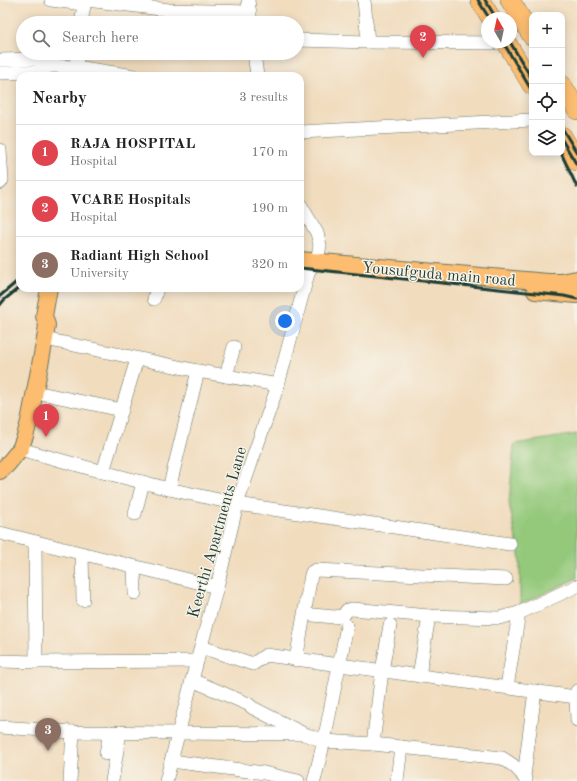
<!DOCTYPE html>
<meta charset="utf-8">
<style>
:root{--surface:#fff;--page:#f6f6f6;--text:#222;--muted:#767676;--line:#e0e0e0;--accent:#0b8043}
body{margin:0;font-family:"Old Standard TT",serif;background:var(--page);color:var(--text)}
.controls{position:absolute;right:12px;top:12px;display:grid;overflow:hidden;border-radius:8px;box-shadow:0 2px 10px #0003}
.controls button{width:36px;height:36px;display:grid;place-items:center;padding:0;border:0;border-bottom:1px solid var(--line);background:var(--surface);color:var(--text);font:20px sans-serif}
.compass{position:absolute;left:481px;top:12px;width:36px;height:36px;border-radius:50%;background:var(--surface);box-shadow:0 2px 10px #0003;rotate:351deg}
.you{position:absolute;left:285px;top:321px;width:14px;height:14px;margin:-10px;border:3px solid #fff;border-radius:50%;background:#1a73e8;box-shadow:0 0 0 6px #1a73e833}
.badge{display:grid;place-items:center;width:26px;height:26px;border-radius:50%;background:var(--accent);color:#fff;font-size:13px;font-weight:700}
.pin{position:absolute;translate:-50% -33px;filter:drop-shadow(0 1px 2px #0008)}
.pin::after{content:'';position:absolute;top:21px;width:14px;height:12px;background:inherit;clip-path:polygon(0 0,100% 0,50% 100%)}
.list{margin:0;padding:0;list-style:none}
h2{display:flex;justify-content:space-between;align-items:center;height:52px;margin:0;padding:0 16px;font-size:17px}
h2 small{font-size:13px;font-weight:400;color:var(--muted)}
.list li{display:grid;grid-template-columns:26px 1fr auto;gap:12px;align-items:center;box-sizing:border-box;height:56px;padding:0 16px;border-top:1px solid var(--line)}
.list b{display:block;font-size:15px;white-space:nowrap}
.list p{margin:0;font-size:13px;white-space:nowrap;color:var(--muted)}
.list em{font-size:13px;font-style:normal;color:var(--muted)}
.icon{flex:none;width:22px;height:22px;fill:none;stroke:currentColor;stroke-width:2;stroke-linecap:round;stroke-linejoin:round}
.map{position:relative;flex:none;width:577px;height:781px;overflow:hidden}
.search{position:absolute;background:var(--surface);box-shadow:0 2px 10px #0003;left:16px;top:16px;width:288px;height:44px;display:flex;align-items:center;gap:10px;box-sizing:border-box;padding:0 14px;border-radius:22px;color:var(--muted);font-size:15px}
.panel{position:absolute;background:var(--surface);box-shadow:0 2px 10px #0003;left:16px;top:72px;width:288px;height:220px;border-radius:12px}
.map>svg:first-child{display:block}
</style>
<div class="map">
<svg width="577" height="781" viewBox="0 0 577 781">
<rect width="100%" height="100%" fill="#f7f3e8"/>
<filter id="ink" filterUnits="userSpaceOnUse"><feTurbulence type="fractalNoise" baseFrequency=".025" numOctaves="2"/><feDisplacementMap in="SourceGraphic" scale="8" xChannelSelector="R" yChannelSelector="G"/><feConvolveMatrix kernelMatrix="1 2 1 2 8 2 1 2 1" color-interpolation-filters="sRGB"/></filter>
<filter id="wash" filterUnits="userSpaceOnUse"><feTurbulence type="fractalNoise" baseFrequency=".012" numOctaves="4" result="noise"/><feDisplacementMap in="SourceGraphic" scale="16" xChannelSelector="R" yChannelSelector="G"/><feGaussianBlur stdDeviation="0.9" result="paint"/><feColorMatrix in="noise" values="0 0 0 0 0 0 0 0 0 0 0 0 0 0 0 0 0 1.4 0 .05"/><feComposite in="paint" operator="in"/></filter>
<g filter="url(#wash)">
<rect width="100%" height="100%" fill="#f1dcbe"/>
<path fill="#94c97b" stroke="#5a8358" d="M 577,434 L 577,578 L 520,605 L 520,559 L 509,503 L 514,444 Z"/>
</g>
<g filter="url(#ink)">
<g fill="none" stroke-linecap="round" stroke-linejoin="round">
<g stroke="#687564" stroke-width="14">
<g id="minor">
<path d="M 51,0 L 83,4"/>
<path d="M 87,0 L 169,10 L 250,12"/>
<path d="M 248,0 L 251,23"/>
<path d="M 364,0 L 368,42"/>
<path d="M 81,23 L 85,0"/>
<path d="M 297,40 L 368,42 L 506,43"/>
<path d="M 254,53 L 257,76"/>
<path d="M 0,60 L 36,59 L 50,66 L 76,67 L 134,76"/>
<path d="M 0,73 L 37,72 L 50,66"/>
<path d="M 76,74 L 77,53"/>
<path d="M 300,132 L 532,120"/>
<path d="M 0,150 L 2,180 L 0,183"/>
<path d="M 154,299 L 157,288"/>
<path d="M 45,339 L 198,371 L 278,385"/>
<path d="M 226,376 L 234,347"/>
<path d="M 35,392 L 122,410"/>
<path d="M 20,449 L 103,472 L 169,489 L 237,504 L 510,544"/>
<path d="M 103,472 L 137,359"/>
<path d="M 169,489 L 198,371"/>
<path d="M 135,514 L 143,482"/>
<path d="M 0,533 L 217,587"/>
<path d="M 35,542 L 36,662"/>
<path d="M 82,554 L 83,600"/>
<path d="M 134,567 L 135,593"/>
<path d="M 313,615 L 334,617 L 343,616 L 347,610 L 352,609 L 429,616 L 499,618 L 519,613 L 577,586"/>
<path d="M 201,647 L 253,664 L 266,655 L 576,697 L 577,691"/>
<path d="M 296,660 L 311,575 L 312,572 L 316,570 L 506,579"/>
<path d="M 0,661 L 36,662 L 197,661"/>
<path d="M 419,676 L 429,616"/>
<path d="M 192,680 L 248,704 L 253,708 L 304,734 L 324,741 L 373,744 L 502,758 C 512,764 521,770 526,781"/>
<path d="M 507,687 L 519,613"/>
<path d="M 576,697 L 577,720"/>
<path d="M 0,727 L 73,732 L 300,734"/>
<path d="M 373,744 L 382,671 L 390,625"/>
<path d="M 106,754 L 110,732"/>
<path d="M 171,761 L 264,773 L 298,781"/>
<path d="M 524,776 L 535,691"/>
<path d="M 70,781 L 73,732"/>
<path d="M 112,781 L 120,732"/>
<path d="M 166,781 L 192,680 L 217,587 L 237,504 L 278,385 L 309,270 L 317,262 L 320,245 L 317,233 L 300,204"/>
<path d="M 314,781 L 324,741 L 347,626"/>
<path d="M 397,781 L 401,747"/>
</g>
</g>
<g stroke="#687564" stroke-width="18">
<g id="major">
<path d="M 300,260 L 548,282 L 561,282 L 577,279"/>
<path d="M 535,291 L 577,295"/>
<path d="M 0,471 L 7,465 L 20,449 L 25,436 L 29,422 L 45,339 L 47,325 L 44,316 L 49,288"/>
</g>
</g>
<g stroke="#687564" stroke-width="20">
<g id="highway">
<path d="M 480,0 L 491,18"/>
<path d="M 510,0 L 532,36"/>
<path d="M 506,42 L 532,85"/>
<path d="M 562,85 L 577,110"/>
<path d="M 562,136 L 577,161"/>
</g>
</g>
<use href="#minor" stroke="#fff" stroke-width="13"/>
<use href="#major" stroke="#fcbd6f" stroke-width="16"/>
<use href="#highway" stroke="#fcbd6f" stroke-width="19"/>
<g stroke="#1f3d34" stroke-width="3">
<path d="M 478,0 L 489,18"/>
<path d="M 485,0 L 496,18"/>
<path d="M 503,42 L 532,91"/>
<path d="M 510,42 L 532,79"/>
<path d="M 562,128 L 577,153"/>
<path d="M 562,140 L 577,165"/>
<path d="M 561,153 L 577,187"/>
<path d="M 300,268 L 564,296 L 577,299"/>
<path d="M 0,296 L 20,279"/>
<path d="M 0,305 L 4,300 L 20,287"/>
</g>
</g>
</g>
<g text-anchor="middle" stroke-width="3" stroke-linejoin="round" paint-order="stroke">
<g font-size="16" fill="#1f3d34" stroke="#f7f3e8">
<text transform="translate(439 273) rotate(5)" y="6">Yousufguda main road</text>
<text transform="translate(216 532) rotate(-74)" y="6">Keerthi Apartments Lane</text>
</g>
</g>
</svg>
<div class="controls">
<button>+</button>
<button>−</button>
<button><svg class="icon" aria-label="locate" viewBox="0 0 24 24"><circle cx="12" cy="12" r="6"/><path d="M12 2v4M12 18v4M2 12h4M18 12h4"/></svg></button>
<button><svg class="icon" aria-label="layers" viewBox="0 0 24 24"><path d="M12 4l9 5-9 5-9-5zM3 14l9 5 9-5"/></svg></button>
</div>
<svg class="compass" viewBox="-18 -18 36 36"><path d="M0-13l5 13h-10z" fill="#e53935"/><path d="M0 13l5-13h-10z" fill="#767676"/></svg>
<div class="you"></div>
<div class="pin badge" style="left:46px;top:437px;background:#e0444e">1</div>
<div class="pin badge" style="left:423px;top:58px;background:#e0444e">2</div>
<div class="pin badge" style="left:48px;top:751px;background:#8d6e63">3</div>
<div class="search"><svg class="icon" aria-label="search" viewBox="0 0 24 24"><circle cx="10" cy="10" r="6"/><path d="M15 15l6 6"/></svg>Search here</div>
<section class="panel">
<h2>Nearby<small>3 results</small></h2>
<ul class="list">
<li><span class="badge" style="background:#e0444e">1</span><div><b>RAJA HOSPITAL</b><p>Hospital</p></div><em>170 m</em></li>
<li><span class="badge" style="background:#e0444e">2</span><div><b>VCARE Hospitals</b><p>Hospital</p></div><em>190 m</em></li>
<li><span class="badge" style="background:#8d6e63">3</span><div><b>Radiant High School</b><p>University</p></div><em>320 m</em></li>
</ul>
</section>
</div>
